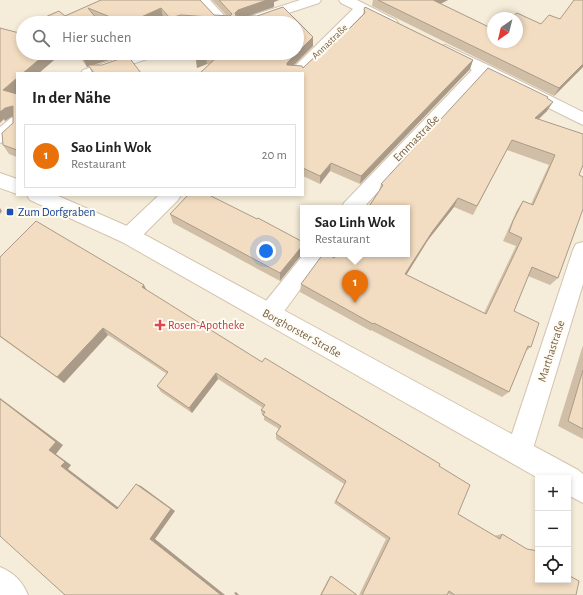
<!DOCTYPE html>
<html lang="de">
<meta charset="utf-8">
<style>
:root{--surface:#fff;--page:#f6f6f6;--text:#222;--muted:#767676;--line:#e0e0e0;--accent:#7b5037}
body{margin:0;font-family:"Alegreya Sans",sans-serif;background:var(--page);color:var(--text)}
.controls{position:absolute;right:12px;bottom:12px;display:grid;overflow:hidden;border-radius:0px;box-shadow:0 2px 6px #0003}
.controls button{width:36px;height:36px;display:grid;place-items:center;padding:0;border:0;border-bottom:1px solid var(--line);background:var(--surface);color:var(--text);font:20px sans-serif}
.compass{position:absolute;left:487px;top:12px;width:36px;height:36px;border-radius:50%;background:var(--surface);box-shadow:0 2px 6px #0003;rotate:215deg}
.you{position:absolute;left:266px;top:251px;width:14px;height:14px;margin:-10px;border:3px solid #fff;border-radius:50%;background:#1a73e8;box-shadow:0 0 0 6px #1a73e833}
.badge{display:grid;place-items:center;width:26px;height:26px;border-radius:50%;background:var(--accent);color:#fff;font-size:13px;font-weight:700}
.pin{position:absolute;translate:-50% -33px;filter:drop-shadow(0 1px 2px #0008)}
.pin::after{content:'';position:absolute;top:21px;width:14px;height:12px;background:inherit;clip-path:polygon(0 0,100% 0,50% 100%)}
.popup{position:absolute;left:300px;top:205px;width:110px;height:52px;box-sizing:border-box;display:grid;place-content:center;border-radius:0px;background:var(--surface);filter:drop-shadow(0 1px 3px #0005);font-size:13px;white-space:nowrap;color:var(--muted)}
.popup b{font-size:15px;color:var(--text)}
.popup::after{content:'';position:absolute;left:50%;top:100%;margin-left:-8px;border:8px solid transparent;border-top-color:var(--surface)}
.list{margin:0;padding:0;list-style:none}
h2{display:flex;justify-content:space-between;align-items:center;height:52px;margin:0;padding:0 16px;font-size:17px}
h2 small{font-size:13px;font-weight:400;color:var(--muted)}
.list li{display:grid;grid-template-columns:26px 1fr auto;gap:12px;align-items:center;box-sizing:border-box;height:64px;margin:0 8px 8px;padding:0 8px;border:1px solid var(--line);border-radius:0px}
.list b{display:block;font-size:15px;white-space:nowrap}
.list p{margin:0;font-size:13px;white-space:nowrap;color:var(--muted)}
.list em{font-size:13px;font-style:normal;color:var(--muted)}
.icon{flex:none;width:22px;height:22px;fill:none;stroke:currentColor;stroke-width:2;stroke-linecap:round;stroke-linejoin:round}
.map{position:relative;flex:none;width:583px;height:595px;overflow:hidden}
.search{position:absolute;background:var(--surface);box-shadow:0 2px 6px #0003;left:16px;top:16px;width:288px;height:44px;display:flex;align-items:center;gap:10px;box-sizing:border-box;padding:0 14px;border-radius:22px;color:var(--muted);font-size:15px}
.panel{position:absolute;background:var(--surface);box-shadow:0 2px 6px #0003;left:16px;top:72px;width:288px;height:124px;border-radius:0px}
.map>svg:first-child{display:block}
</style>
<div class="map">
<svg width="583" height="595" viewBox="0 0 583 595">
<rect width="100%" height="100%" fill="#fdf9ec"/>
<path fill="#f5edd9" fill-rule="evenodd" d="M 0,0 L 583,0 L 583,595 L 0,595 ZM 493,18 L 517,18 L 517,42 L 493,42 ZM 23,23 L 297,23 L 297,53 L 23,53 ZM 17,73 L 303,73 L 303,195 L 17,195 ZM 303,208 L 407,208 L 407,254 L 303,254 ZM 538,478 L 568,478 L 568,580 L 538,580 Z"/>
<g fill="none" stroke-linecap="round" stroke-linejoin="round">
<g stroke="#d1c3b0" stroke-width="2">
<g id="minor">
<path d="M 195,0 L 210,0 L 231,23 L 216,23 Z"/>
<path d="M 300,0 L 321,0 L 319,3 L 258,23 L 237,23 L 239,20 Z"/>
<path d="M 339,0 L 357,0 L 396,20 L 398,23 L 396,26 L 391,27 L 386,26 L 363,14 L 303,75 L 303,73 L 288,73 L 353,9 L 341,3 Z"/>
<path d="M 445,45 L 488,65 L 583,112 L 583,125 L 484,76 L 363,208 L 341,208 L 344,203 L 472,70 L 440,53 L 437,50 L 440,47 Z"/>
<path d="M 135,53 L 159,53 L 156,56 L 105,73 L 81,73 L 83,70 Z"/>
<path d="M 17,116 L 17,132 L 6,141 L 0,143 L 0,127 L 11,118 Z"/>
<path d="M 159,195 L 181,195 L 178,200 L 136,242 L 129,244 L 122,242 L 119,236 L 122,230 Z"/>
<path d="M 583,242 L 583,284 L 532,452 L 528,461 L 519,465 L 510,461 L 506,452 L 573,250 L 576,244 Z"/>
<path d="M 304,254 L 326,254 L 277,321 L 269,324 L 261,321 L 258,314 L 261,307 Z"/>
<path d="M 0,567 C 14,573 22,581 28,595 L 0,595 Z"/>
</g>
</g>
<g stroke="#d4c4ad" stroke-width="2">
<g id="secondary">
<path d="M 0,173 L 17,179 L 17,194 L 0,188 Z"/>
<path d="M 27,195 L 56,195 L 136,230 L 578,470 L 583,474 L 583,503 L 568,495 L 568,478 L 538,478 L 122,242 L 30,200 Z"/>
</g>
</g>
<use href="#minor" fill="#fff" fill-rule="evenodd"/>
<use href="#secondary" fill="#fff" fill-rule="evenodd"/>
</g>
<g fill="#d1bea7" fill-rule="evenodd">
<path d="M 101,0 L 200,0 L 214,15 L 226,15 L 212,0 L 279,0 L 274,2 L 274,7 L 248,16 L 257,16 L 283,7 L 313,37 L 313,46 L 294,65 L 302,66 L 303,68 L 324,48 L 327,51 L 363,15 L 364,9 L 365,7 L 473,60 L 470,69 L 360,184 L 330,171 L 320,184 L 303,176 L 303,73 L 200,73 L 209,65 L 207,64 L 197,68 L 196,59 L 202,53 L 297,53 L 297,23 L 168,23 L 163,17 L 150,23 L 106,23 L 97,20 L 100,23 L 32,23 L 59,11 L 65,16 Z"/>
<path d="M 373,0 L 448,0 L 441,4 L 493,29 L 583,67 L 554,96 L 372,6 Z"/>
<path d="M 23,53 L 68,53 L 54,60 L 15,94 L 17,94 L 17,157 L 9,154 L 3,145 L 13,123 L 13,116 L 11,117 L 5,121 L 4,119 Z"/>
<path d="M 77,53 L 121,53 L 122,56 L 94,65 L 141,73 L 92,73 L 89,66 L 87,67 Z"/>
<path d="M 548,97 L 547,99 L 547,111 L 539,119 L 579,175 L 558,278 L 550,285 L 528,276 L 514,311 L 531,347 L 526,351 L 509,392 L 502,397 L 371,330 L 371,331 L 300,292 L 301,284 L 334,258 L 379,191 L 381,184 ZM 507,150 L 549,165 L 531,204 L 523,201 L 517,210 L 508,230 L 503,241 L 516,246 L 484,313 L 406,275 L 428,240 L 454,207 L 473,215 Z"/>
<path d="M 170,214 L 303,242 L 303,253 L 280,281 L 173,223 Z"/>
<path d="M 0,257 L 147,291 L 262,362 L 439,466 L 458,514 L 494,536 L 502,534 L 576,595 L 450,595 L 448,594 L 447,595 L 359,595 L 386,539 L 334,503 L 344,484 L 276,439 L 276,434 L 279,429 L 264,420 L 264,416 L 262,415 L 261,410 L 263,408 L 218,379 L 192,413 L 161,392 L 157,386 L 167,374 L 108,335 L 64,383 L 0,337 Z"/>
<path d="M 583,345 L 583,439 L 558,426 Z"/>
<path d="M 330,576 L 331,576 L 357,595 L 320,595 Z"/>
</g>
<g fill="#aa9b88">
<path d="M 267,0 L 279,0 L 274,2 L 274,7 L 239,19 L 235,13 L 238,10 Z"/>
<path d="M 433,0 L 448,0 L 431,8 Z"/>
<path d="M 161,8 L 163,17 L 150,23 L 128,23 Z"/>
<path d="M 181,15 L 183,23 L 171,23 L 170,18 Z"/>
<path d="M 313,37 L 313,46 L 287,72 L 287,63 Z"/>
<path d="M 47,53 L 68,53 L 54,60 L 39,73 L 23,73 Z"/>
<path d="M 99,53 L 121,53 L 122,56 L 89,66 L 88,65 L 89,66 L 87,67 L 83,58 Z"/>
<path d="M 206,55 L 207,64 L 197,68 L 196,59 Z"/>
<path d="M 473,60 L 470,69 L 360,184 L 361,176 Z"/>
<path d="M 583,64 L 583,67 L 554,96 L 559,88 Z"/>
<path d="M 17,78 L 17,92 L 8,99 L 3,90 Z"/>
<path d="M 553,102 L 547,111 L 530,127 L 535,118 Z"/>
<path d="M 13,106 L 17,115 L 11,117 L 5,121 L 4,119 L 0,123 L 0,111 L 5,108 Z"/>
<path d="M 331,163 L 330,171 L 320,184 L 320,176 Z"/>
<path d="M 458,198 L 454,207 L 428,240 L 402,282 L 405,274 L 432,232 Z"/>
<path d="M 0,208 L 2,211 L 0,214 Z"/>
<path d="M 303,245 L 303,253 L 280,281 L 280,273 Z"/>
<path d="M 144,285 L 148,293 L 142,287 Z"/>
<path d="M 103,328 L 108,335 L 64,383 L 57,377 Z"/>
<path d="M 216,373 L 218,379 L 192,413 L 189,408 Z"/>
<path d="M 0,398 L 63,445 L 56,454 L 71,465 L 68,469 L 123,511 L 117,509 L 61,466 L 49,450 L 0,399 Z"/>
<path d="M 136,484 L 141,486 L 175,511 L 155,539 L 225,595 L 221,595 L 150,539 Z"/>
<path d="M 236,592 L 239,595 L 236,595 L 234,593 Z"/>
</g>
<g fill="#f3ddc2" stroke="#aa9b88" fill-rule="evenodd">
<path d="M 101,0 L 200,0 L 214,15 L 230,16 L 232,14 L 219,0 L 267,0 L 238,10 L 235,13 L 236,16 L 257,16 L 283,7 L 313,37 L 287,63 L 287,65 L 302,66 L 303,68 L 324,48 L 327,51 L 365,13 L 364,9 L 365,7 L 473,60 L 361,176 L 331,163 L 320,176 L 303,168 L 303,73 L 200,73 L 215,59 L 206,55 L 196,59 L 202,53 L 297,53 L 297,23 L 233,23 L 238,19 L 181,15 L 170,18 L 161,8 L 128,23 L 125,23 L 88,8 L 100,23 L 32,23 L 59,11 L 65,16 Z"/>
<path d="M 378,0 L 433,0 L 493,29 L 493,42 L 517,42 L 517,18 L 511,18 L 517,13 L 541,24 L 549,15 L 560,19 L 574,0 L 583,0 L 583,64 L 559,88 Z"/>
<path d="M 0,28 L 23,34 L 23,53 L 47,53 L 23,73 L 17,73 L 17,78 L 3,90 L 17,94 L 17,150 L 3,145 L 2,133 L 13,123 L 13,106 L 5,108 L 0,112 Z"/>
<path d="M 79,53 L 99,53 L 83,58 Z"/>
<path d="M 128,56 L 141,73 L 94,73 L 88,65 L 102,65 Z"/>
<path d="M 488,68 L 548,97 L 547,98 L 553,102 L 535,118 L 583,134 L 583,165 L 579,175 L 583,177 L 583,209 L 558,278 L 532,267 L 514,311 L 539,323 L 531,347 L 528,346 L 509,392 L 374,323 L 373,324 L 301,284 L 323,254 L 328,254 L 334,258 L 337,254 L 407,254 L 407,208 L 368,208 L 383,185 L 381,184 ZM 512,140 L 555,155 L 533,205 L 523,201 L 513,221 L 509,232 L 522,238 L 486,314 L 405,274 L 432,232 L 458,198 L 477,206 Z"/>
<path d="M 188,195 L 209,195 L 257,219 L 258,218 L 303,242 L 303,245 L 280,273 L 170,214 Z"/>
<path d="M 36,221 L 144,285 L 142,287 L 262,362 L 265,358 L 440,464 L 439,466 L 470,485 L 458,514 L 500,539 L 502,534 L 527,549 L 538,551 L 538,580 L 568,580 L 568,575 L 579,581 L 576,595 L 455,595 L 449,591 L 447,595 L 362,595 L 390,538 L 336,501 L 346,481 L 276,434 L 281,426 L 263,415 L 265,412 L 261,410 L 265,405 L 216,373 L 189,408 L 157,386 L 168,372 L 103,328 L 57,377 L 0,336 L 0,257 Z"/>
<path d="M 583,370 L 583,429 L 568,421 Z"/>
<path d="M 0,399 L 56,442 L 49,450 L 65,462 L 61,466 L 117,509 L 136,484 L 171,509 L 150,539 L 221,595 L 65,595 L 0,536 Z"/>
<path d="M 331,576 L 357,595 L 321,595 Z"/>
</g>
<rect fill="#1a4fb4" stroke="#fffcf3" stroke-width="1.5" x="6" y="208" width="8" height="8" rx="2"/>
<path fill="#e0444e" stroke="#fffcf3" stroke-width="1.5" d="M158 319h4v4h4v4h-4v4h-4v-4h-4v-4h4z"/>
<g text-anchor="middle" stroke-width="4" stroke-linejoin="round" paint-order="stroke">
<g font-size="10" fill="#7a644d" stroke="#fffcf3">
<text transform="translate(329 41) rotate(-44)" y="4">Annastraße</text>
</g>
<g font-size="12" fill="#7a644d" stroke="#fffcf3">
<text transform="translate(416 138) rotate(-46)" y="4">Emmastraße</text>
<text transform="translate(302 333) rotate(29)" y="4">Borghorster Straße</text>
<text transform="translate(551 351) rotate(-72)" y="4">Marthastraße</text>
</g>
<g font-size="12" fill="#164399" stroke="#fffcf3" text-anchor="start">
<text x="18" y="216">Zum Dorfgraben</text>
</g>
<g font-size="12" fill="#be3a42" stroke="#fffcf3" text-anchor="start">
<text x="168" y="329">Rosen-Apotheke</text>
</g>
</g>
</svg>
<div class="controls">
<button>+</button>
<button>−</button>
<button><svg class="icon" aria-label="locate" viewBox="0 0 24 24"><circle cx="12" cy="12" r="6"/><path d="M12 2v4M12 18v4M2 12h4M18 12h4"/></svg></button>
</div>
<svg class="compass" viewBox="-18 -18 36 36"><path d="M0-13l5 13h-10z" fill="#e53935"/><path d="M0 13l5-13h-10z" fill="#767676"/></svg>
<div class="you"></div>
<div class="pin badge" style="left:355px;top:303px;background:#e8710a">1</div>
<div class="popup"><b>Sao Linh Wok</b>Restaurant</div>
<div class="search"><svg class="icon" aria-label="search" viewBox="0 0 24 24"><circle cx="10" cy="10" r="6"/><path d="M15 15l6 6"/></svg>Hier suchen</div>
<section class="panel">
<h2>In der Nähe<small></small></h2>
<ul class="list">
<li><span class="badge" style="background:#e8710a">1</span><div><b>Sao Linh Wok</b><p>Restaurant</p></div><em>20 m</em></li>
</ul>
</section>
</div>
